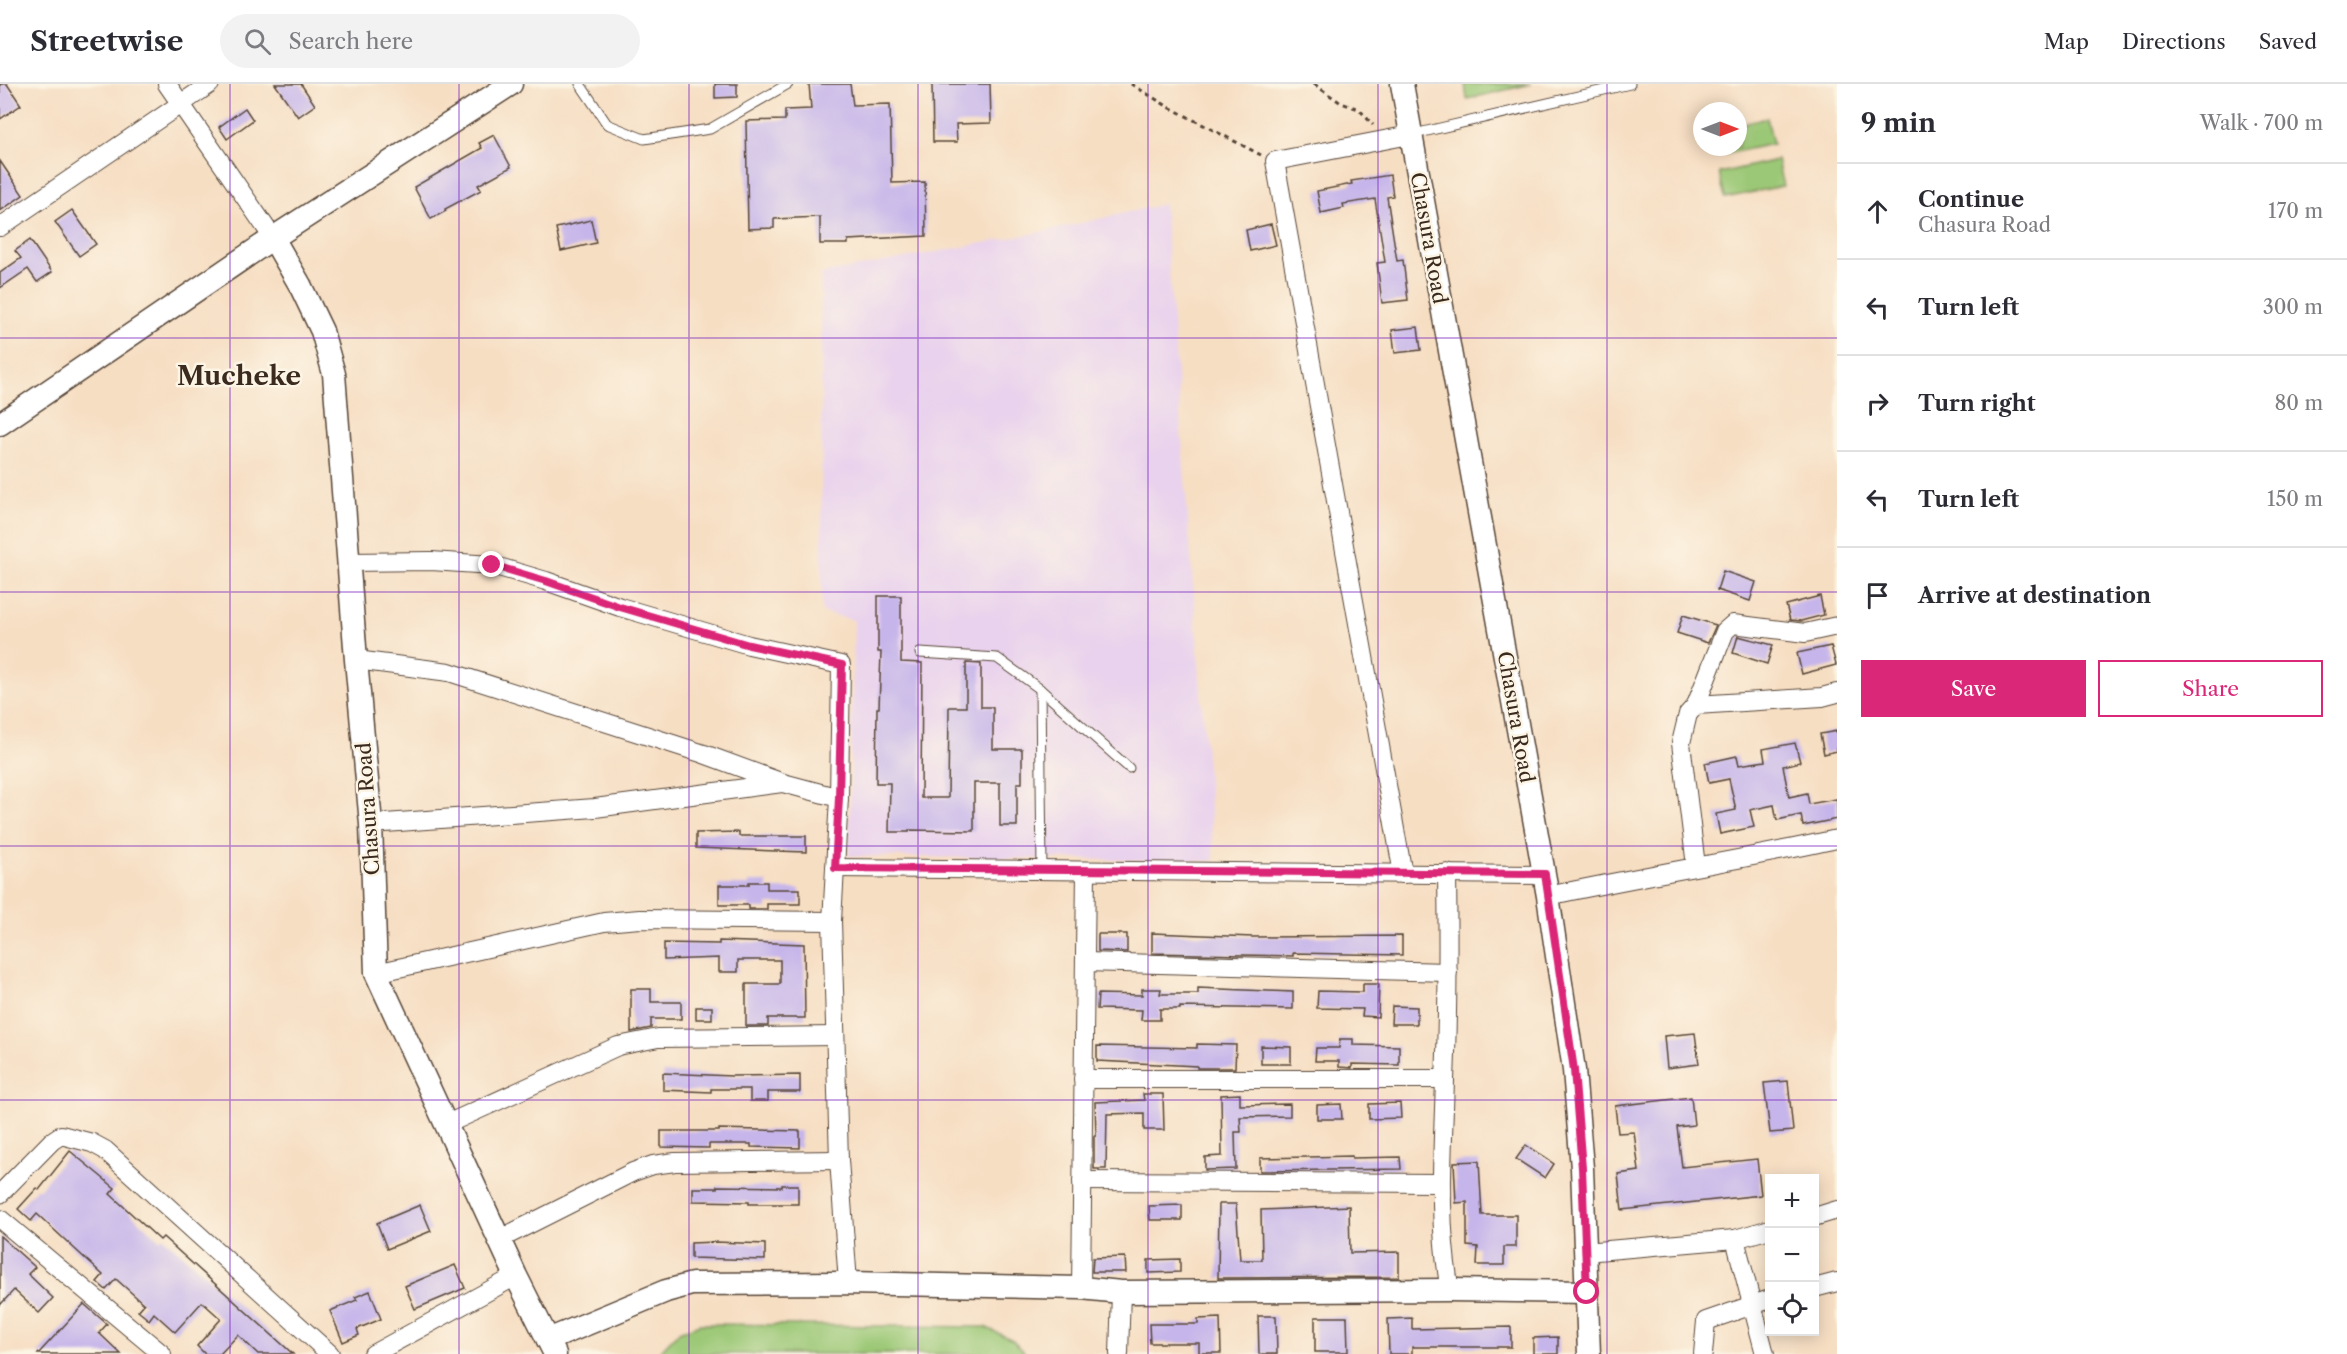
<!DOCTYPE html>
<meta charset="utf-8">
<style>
:root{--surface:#fff;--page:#f2f2f3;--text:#2b2b33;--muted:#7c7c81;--line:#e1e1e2;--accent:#db2777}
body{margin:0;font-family:"Libre Caslon Text",serif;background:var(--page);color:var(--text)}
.controls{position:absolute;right:18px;bottom:18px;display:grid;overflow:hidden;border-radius:0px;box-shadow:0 3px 15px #0003}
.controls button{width:54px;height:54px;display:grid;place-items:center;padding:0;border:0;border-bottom:2px solid var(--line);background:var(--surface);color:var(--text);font:30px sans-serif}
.compass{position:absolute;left:1693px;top:18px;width:54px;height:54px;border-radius:50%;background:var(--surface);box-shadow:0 3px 15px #0003;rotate:90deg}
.stop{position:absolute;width:18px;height:18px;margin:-14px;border:4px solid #db2777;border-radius:50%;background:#fff}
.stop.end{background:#db2777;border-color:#fff;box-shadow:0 2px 6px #0008}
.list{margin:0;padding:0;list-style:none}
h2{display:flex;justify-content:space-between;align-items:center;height:78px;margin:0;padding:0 24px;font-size:26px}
h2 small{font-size:20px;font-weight:400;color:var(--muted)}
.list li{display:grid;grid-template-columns:39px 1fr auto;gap:18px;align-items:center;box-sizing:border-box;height:96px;padding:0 24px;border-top:2px solid var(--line)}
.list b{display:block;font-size:22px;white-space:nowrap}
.list p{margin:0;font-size:20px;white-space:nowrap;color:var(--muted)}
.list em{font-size:20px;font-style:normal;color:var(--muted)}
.actions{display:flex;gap:12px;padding:18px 24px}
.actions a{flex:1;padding:14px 0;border:2px solid var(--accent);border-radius:0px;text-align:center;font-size:21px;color:var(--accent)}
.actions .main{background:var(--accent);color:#fff}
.icon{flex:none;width:33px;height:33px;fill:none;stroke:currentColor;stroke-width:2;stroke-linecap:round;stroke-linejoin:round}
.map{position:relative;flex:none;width:1837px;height:1270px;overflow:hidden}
header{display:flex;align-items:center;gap:36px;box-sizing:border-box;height:84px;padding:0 30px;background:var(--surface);border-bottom:2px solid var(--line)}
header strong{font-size:28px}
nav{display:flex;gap:33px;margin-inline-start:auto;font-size:21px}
.search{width:420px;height:54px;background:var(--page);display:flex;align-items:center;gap:15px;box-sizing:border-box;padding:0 21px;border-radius:33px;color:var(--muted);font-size:22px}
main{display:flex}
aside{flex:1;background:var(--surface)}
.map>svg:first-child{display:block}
</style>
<header>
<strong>Streetwise</strong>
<div class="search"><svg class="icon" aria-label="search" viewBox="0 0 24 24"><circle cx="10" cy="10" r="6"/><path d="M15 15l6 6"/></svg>Search here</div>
<nav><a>Map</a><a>Directions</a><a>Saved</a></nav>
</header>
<main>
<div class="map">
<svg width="1837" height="1270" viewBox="0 0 1837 1270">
<rect width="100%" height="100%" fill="#fcf5e5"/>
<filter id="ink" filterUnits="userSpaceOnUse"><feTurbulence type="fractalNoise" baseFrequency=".0167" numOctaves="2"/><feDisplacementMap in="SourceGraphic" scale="12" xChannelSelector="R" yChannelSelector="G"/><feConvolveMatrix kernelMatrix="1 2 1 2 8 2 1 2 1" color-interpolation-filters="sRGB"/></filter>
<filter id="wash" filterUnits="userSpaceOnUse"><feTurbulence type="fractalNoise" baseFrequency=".008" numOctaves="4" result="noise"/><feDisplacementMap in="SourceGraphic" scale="24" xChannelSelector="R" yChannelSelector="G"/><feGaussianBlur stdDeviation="1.35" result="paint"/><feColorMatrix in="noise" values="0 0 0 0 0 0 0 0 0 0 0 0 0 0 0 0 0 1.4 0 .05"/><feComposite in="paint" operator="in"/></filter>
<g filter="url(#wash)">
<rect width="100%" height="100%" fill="#f6dec3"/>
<path fill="#e9d2ed" d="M 1164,120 L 1214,777 L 849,772 L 854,536 L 822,528 L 821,190 L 1047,147 Z"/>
<g fill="#9bc876" stroke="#6b794a" stroke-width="1.5">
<path d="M 1465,0 L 1531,0 L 1467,15 Z"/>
<path d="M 1767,34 L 1773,60 L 1715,72 L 1713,63 L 1738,63 L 1738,41 Z"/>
<path d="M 1777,76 L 1783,102 L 1725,114 L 1719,89 Z"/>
<path d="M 700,1240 L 985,1243 L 1013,1256 L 1026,1270 L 657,1270 L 679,1248 Z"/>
</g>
<g id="blocks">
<g fill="#c6b5ea">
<path d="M 0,0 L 7,0 L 21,21 L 0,35 Z"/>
<path d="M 275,0 L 301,0 L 315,21 L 298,33 Z"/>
<path d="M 715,0 L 737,0 L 737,13 L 715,14 Z"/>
<path d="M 809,0 L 850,0 L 853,21 L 890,20 L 892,99 L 925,98 L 926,152 L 848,156 L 848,160 L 820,160 L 820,133 L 774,135 L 774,144 L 748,145 L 746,37 L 785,36 L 785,26 L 811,25 Z"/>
<path d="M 932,0 L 990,0 L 991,39 L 956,40 L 957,58 L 933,58 Z"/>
<path d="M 245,24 L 253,36 L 227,55 L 219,43 Z"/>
<path d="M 494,51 L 511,83 L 478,101 L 481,106 L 445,125 L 446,127 L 431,135 L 414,103 L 482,64 L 479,59 Z"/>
<path d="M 0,77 L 23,111 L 0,127 Z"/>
<path d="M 1390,91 L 1393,112 L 1387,113 L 1397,177 L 1403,176 L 1408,216 L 1382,219 L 1377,179 L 1385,178 L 1375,115 L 1343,120 L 1344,124 L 1321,129 L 1317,107 L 1352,100 L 1351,97 Z"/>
<path d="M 72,126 L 96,160 L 79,172 L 55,138 Z"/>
<path d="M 591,136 L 596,159 L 561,167 L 556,144 Z"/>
<path d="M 1271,140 L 1276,161 L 1250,167 L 1246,146 Z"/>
<path d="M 30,156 L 52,188 L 37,198 L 28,185 L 0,204 L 0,189 L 21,174 L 15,167 Z"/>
<path d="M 1418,243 L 1421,266 L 1395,269 L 1392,246 Z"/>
<path d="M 1723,487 L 1756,498 L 1750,517 L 1717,506 Z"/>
<path d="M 878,512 L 901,512 L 901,578 L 922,579 L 921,714 L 948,714 L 949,623 L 966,623 L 966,579 L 981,580 L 981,623 L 993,623 L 993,665 L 1022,665 L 1022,699 L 1017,699 L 1017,742 L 1000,742 L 1000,699 L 974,699 L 974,747 L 909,746 L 909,748 L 889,748 L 890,699 L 876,699 L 877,624 L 879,624 L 881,568 L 878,568 Z"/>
<path d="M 1820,512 L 1824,531 L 1801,537 L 1790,536 L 1786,521 Z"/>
<path d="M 1683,531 L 1716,541 L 1708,559 L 1677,549 Z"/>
<path d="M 1738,552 L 1773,561 L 1767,580 L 1733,569 Z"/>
<path d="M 1831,562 L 1836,581 L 1802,590 L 1797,569 Z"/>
<path d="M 1837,647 L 1837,667 L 1824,670 L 1820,650 Z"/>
<path d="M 1795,659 L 1800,678 L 1783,682 L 1789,713 L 1807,709 L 1809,720 L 1837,715 L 1837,735 L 1803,742 L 1801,731 L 1777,736 L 1774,721 L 1750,726 L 1754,743 L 1720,750 L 1716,730 L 1736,726 L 1729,695 L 1709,699 L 1705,679 L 1737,672 L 1739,681 L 1765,677 L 1763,665 Z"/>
<path d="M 739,748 L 739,752 L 806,752 L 806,768 L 696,764 L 696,749 Z"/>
<path d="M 749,798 L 767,798 L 767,805 L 800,805 L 800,820 L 767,820 L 767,825 L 749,825 L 749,821 L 719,821 L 719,801 L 749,801 Z"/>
<path d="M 1152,849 L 1253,853 L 1402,852 L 1402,871 L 1293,869 L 1293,872 L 1152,869 Z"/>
<path d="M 1098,850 L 1127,850 L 1127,868 L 1098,867 Z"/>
<path d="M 719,857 L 804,860 L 805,934 L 768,934 L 768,942 L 746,942 L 746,900 L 780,900 L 780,876 L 738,876 L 738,888 L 719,888 L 719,874 L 664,876 L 664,859 L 719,860 Z"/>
<path d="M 1363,900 L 1379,900 L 1378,933 L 1362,932 L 1363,925 L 1317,924 L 1318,907 L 1363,908 Z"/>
<path d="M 1198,904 L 1293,908 L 1293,925 L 1180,923 L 1180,925 L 1160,925 L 1160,936 L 1141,936 L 1142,926 L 1097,925 L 1098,910 L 1142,911 L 1142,905 L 1161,905 L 1160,910 L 1198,910 Z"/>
<path d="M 631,905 L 651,905 L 651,918 L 681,918 L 681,935 L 651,935 L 651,944 L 631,948 Z"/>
<path d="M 1392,922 L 1417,923 L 1417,940 L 1391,940 Z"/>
<rect x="696" y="923" width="16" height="12"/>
<path d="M 1695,949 L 1699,980 L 1667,984 L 1664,952 Z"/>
<path d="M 1340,955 L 1353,955 L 1353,961 L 1399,962 L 1399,981 L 1352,980 L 1352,984 L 1339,983 L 1339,977 L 1315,977 L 1316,964 L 1339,964 Z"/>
<path d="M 1197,960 L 1236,961 L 1235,984 L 1197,984 L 1197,982 L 1097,977 L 1097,962 L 1197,964 Z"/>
<path d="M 1261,962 L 1291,963 L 1291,980 L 1261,980 Z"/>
<path d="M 663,989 L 732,992 L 800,991 L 800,1008 L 768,1008 L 768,1017 L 750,1017 L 750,1005 L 711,1005 L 711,1008 L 663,1006 Z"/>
<path d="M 1788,997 L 1793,1047 L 1770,1049 L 1764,999 Z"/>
<path d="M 1143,1010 L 1163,1010 L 1164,1046 L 1144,1046 L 1144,1029 L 1107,1030 L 1106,1085 L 1094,1085 L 1094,1052 L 1096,1052 L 1095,1018 L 1144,1016 Z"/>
<path d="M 1240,1010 L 1240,1021 L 1290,1020 L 1290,1032 L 1240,1033 L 1241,1048 L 1235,1048 L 1236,1085 L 1205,1086 L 1205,1073 L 1222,1072 L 1221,1011 Z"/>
<path d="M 1691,1013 L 1694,1041 L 1677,1043 L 1682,1083 L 1757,1075 L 1761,1111 L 1622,1126 L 1618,1090 L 1639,1087 L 1634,1048 L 1618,1049 L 1615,1022 Z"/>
<path d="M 1400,1019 L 1401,1034 L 1369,1035 L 1369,1020 Z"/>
<path d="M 1341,1020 L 1342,1035 L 1317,1035 L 1317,1021 Z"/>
<path d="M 719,1045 L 800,1047 L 800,1064 L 751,1063 L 751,1060 L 709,1060 L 709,1064 L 661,1063 L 661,1047 L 719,1047 Z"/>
<path d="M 1526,1061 L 1554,1080 L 1545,1094 L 1516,1075 Z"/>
<path d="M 70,1067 L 115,1104 L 110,1110 L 160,1156 L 163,1153 L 293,1270 L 258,1270 L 238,1251 L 220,1270 L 205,1270 L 197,1262 L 221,1235 L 202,1218 L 175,1248 L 154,1229 L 149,1236 L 138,1227 L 144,1220 L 116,1195 L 106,1206 L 97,1198 L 103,1191 L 37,1130 L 31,1137 L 18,1125 L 37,1104 L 39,1106 Z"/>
<path d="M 1352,1072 L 1352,1074 L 1400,1073 L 1401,1085 L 1260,1087 L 1260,1074 Z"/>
<path d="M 1479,1077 L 1482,1131 L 1516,1131 L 1516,1163 L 1504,1163 L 1504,1181 L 1477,1181 L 1478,1163 L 1467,1162 L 1467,1118 L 1456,1119 L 1454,1078 Z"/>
<path d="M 782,1101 L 798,1101 L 798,1120 L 749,1120 L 749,1118 L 693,1117 L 693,1104 L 717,1104 L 717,1102 L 782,1103 Z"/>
<path d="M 1219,1120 L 1236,1120 L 1240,1176 L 1262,1176 L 1261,1126 L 1349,1122 L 1350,1169 L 1399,1168 L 1399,1193 L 1218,1194 Z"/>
<path d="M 420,1121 L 431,1147 L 387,1165 L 377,1139 Z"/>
<path d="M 1182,1121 L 1182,1136 L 1150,1136 L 1149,1122 Z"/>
<path d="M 0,1152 L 35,1183 L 28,1190 L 53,1214 L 39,1229 L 14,1206 L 0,1221 Z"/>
<path d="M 716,1158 L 765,1160 L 765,1176 L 691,1174 L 691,1159 Z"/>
<path d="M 1125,1173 L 1126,1188 L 1092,1188 L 1093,1174 Z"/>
<path d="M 1180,1175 L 1180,1188 L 1148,1189 L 1148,1176 Z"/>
<path d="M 455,1181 L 465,1204 L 415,1225 L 405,1202 Z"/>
<path d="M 370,1207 L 381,1235 L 357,1245 L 359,1251 L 343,1258 L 330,1227 L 357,1216 L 355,1213 Z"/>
<path d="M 84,1220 L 107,1240 L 99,1249 L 121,1270 L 38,1270 Z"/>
<path d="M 1258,1232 L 1276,1232 L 1277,1270 L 1259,1270 Z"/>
<path d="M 1315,1233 L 1347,1233 L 1348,1268 L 1315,1268 Z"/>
<path d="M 1220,1234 L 1221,1269 L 1199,1269 L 1199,1259 L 1150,1259 L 1149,1240 L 1198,1240 L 1198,1235 Z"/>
<path d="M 1412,1234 L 1412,1245 L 1511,1243 L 1511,1263 L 1412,1263 L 1412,1270 L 1389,1270 L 1388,1235 Z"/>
<path d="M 1558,1253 L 1558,1270 L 1533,1270 L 1533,1254 Z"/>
</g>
</g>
</g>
<g filter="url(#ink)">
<use href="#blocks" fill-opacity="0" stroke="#574537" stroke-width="1.5"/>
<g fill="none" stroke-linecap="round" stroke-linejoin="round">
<g stroke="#574537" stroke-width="11">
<g id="service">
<path d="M 580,0 L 607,40 L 644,55 L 710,45 L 788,0"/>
<path d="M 1410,51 L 1630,0"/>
<path d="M 920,569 L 997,574 L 1040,605 L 1129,684"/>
<path d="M 1040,605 L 1042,786"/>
</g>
</g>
<g stroke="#574537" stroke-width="20">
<g id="minor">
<path d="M 167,0 L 273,154"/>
<path d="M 0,143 L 210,0"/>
<path d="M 349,478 L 431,477 L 492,481 L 546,497 L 620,523 L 749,561 L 841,581 L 839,714"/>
<path d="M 356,576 L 449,588 L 704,670 L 783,699 L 839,714 L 832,837 L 839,1076 L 848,1199"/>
<path d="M 1696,621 L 1725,547 L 1733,540 L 1805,549 L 1837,542"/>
<path d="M 371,740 L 595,724 L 782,699"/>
<path d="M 1696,782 L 1681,659 L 1688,630 L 1696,621 L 1822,613 L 1837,609"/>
<path d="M 835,784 L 1545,791"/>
<path d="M 1447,789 C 1448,858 1448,927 1445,996 C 1443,1066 1437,1136 1450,1206"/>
<path d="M 1403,790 L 1275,77 L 1410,51"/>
<path d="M 1548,812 C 1644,791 1741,776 1837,755"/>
<path d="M 1085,878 L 1448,888"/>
<path d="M 376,889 L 604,838 L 640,835 L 832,837"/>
<path d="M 1083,995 L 1445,995"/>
<path d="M 447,1040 L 618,962 L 658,954 L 835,952"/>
<path d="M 1082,1097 L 1441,1099"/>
<path d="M 0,1110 L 52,1057 L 61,1051 L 92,1059 L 105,1066 L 330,1270"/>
<path d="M 1814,1133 L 1837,1126"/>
<path d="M 0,1135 L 162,1270"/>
<path d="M 500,1155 L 633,1088 L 653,1081 L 675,1078 L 839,1076"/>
<path d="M 1735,1155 L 1765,1270"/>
<path d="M 1585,1168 L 1735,1155 L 1770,1145"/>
<path d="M 1081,1204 L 1086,787"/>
<path d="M 1814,1204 L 1837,1198"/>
<path d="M 373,1270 L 516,1192"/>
<path d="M 1119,1270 L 1121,1208"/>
<path d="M 1703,1270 L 1706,1237 L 1770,1215"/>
</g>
</g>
<g stroke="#574537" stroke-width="25">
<g id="tertiary">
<path d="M 1402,0 L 1548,812 L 1574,986 L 1582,1084 L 1589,1270"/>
<path d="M 273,154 L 300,201 L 322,247 L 334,290 L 356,576 L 371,740 L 376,889 L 516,1192 L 555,1270"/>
<path d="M 0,340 L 273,154 L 511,0"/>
<path d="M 548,1256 L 666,1207 L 692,1200 L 848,1199 L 1081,1204 L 1121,1208 L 1450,1206 L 1587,1208"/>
</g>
</g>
<g stroke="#574537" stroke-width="3" stroke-dasharray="4.5 4.5" stroke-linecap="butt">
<path d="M 1131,0 L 1167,22 L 1261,71"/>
<path d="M 1314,0 L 1341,19 L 1359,25 L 1373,41"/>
</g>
<use href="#service" stroke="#fff" stroke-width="9"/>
<use href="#minor" stroke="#fff" stroke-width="18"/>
<use href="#tertiary" stroke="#fff" stroke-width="22"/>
</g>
</g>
<g fill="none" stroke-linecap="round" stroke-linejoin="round" filter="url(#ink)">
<path stroke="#db2777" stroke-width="8" d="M 492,481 L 546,497 L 620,523 L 749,561 L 842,581 L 839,714 L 835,784 L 1545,790 L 1574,986 L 1582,1084 L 1587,1208"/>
</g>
<path fill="none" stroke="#7b2cbf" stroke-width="1.5" stroke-opacity="0.55" d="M 230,0 L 230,1270M 459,0 L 459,1270M 689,0 L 689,1270M 918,0 L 918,1270M 1148,0 L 1148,1270M 1378,0 L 1378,1270M 1607,0 L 1607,1270M 0,254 L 1837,254M 0,508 L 1837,508M 0,762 L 1837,762M 0,1016 L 1837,1016"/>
<g text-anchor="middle" stroke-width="5" stroke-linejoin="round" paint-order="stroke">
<g font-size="20" fill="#3b2a1e" stroke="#fcf5e5">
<text transform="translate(1429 154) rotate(80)" y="7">Chasura Road</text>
<text transform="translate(1516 633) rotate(80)" y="7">Chasura Road</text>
<text transform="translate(368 725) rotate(-94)" y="7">Chasura Road</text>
</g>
<g font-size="26" font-weight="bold" fill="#3b2a1e" stroke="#fcf5e5">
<text x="239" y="301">Mucheke</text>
</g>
</g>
</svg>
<div class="controls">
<button>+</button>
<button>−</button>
<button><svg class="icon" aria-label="locate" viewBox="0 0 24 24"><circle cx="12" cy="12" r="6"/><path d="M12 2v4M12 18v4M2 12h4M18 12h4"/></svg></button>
</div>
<svg class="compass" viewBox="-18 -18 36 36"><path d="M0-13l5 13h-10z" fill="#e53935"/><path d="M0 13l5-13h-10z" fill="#7c7c81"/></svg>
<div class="stop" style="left:1587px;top:1208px"></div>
<div class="stop end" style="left:492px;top:481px"></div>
</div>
<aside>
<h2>9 min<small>Walk · 700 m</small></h2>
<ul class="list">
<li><svg class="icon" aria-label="ahead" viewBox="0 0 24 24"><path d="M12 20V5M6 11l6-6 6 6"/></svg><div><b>Continue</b><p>Chasura Road</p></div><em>170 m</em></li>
<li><svg class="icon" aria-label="left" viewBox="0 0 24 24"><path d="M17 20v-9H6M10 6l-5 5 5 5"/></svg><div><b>Turn left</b></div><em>300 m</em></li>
<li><svg class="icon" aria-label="right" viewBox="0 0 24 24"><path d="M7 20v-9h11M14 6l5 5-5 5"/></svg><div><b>Turn right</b></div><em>80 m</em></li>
<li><svg class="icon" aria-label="left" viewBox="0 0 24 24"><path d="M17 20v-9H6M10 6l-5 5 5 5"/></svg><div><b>Turn left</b></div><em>150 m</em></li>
<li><svg class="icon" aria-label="arrive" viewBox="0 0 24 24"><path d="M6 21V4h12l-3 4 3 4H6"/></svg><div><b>Arrive at destination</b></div></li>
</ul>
<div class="actions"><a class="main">Save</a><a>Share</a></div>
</aside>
</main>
